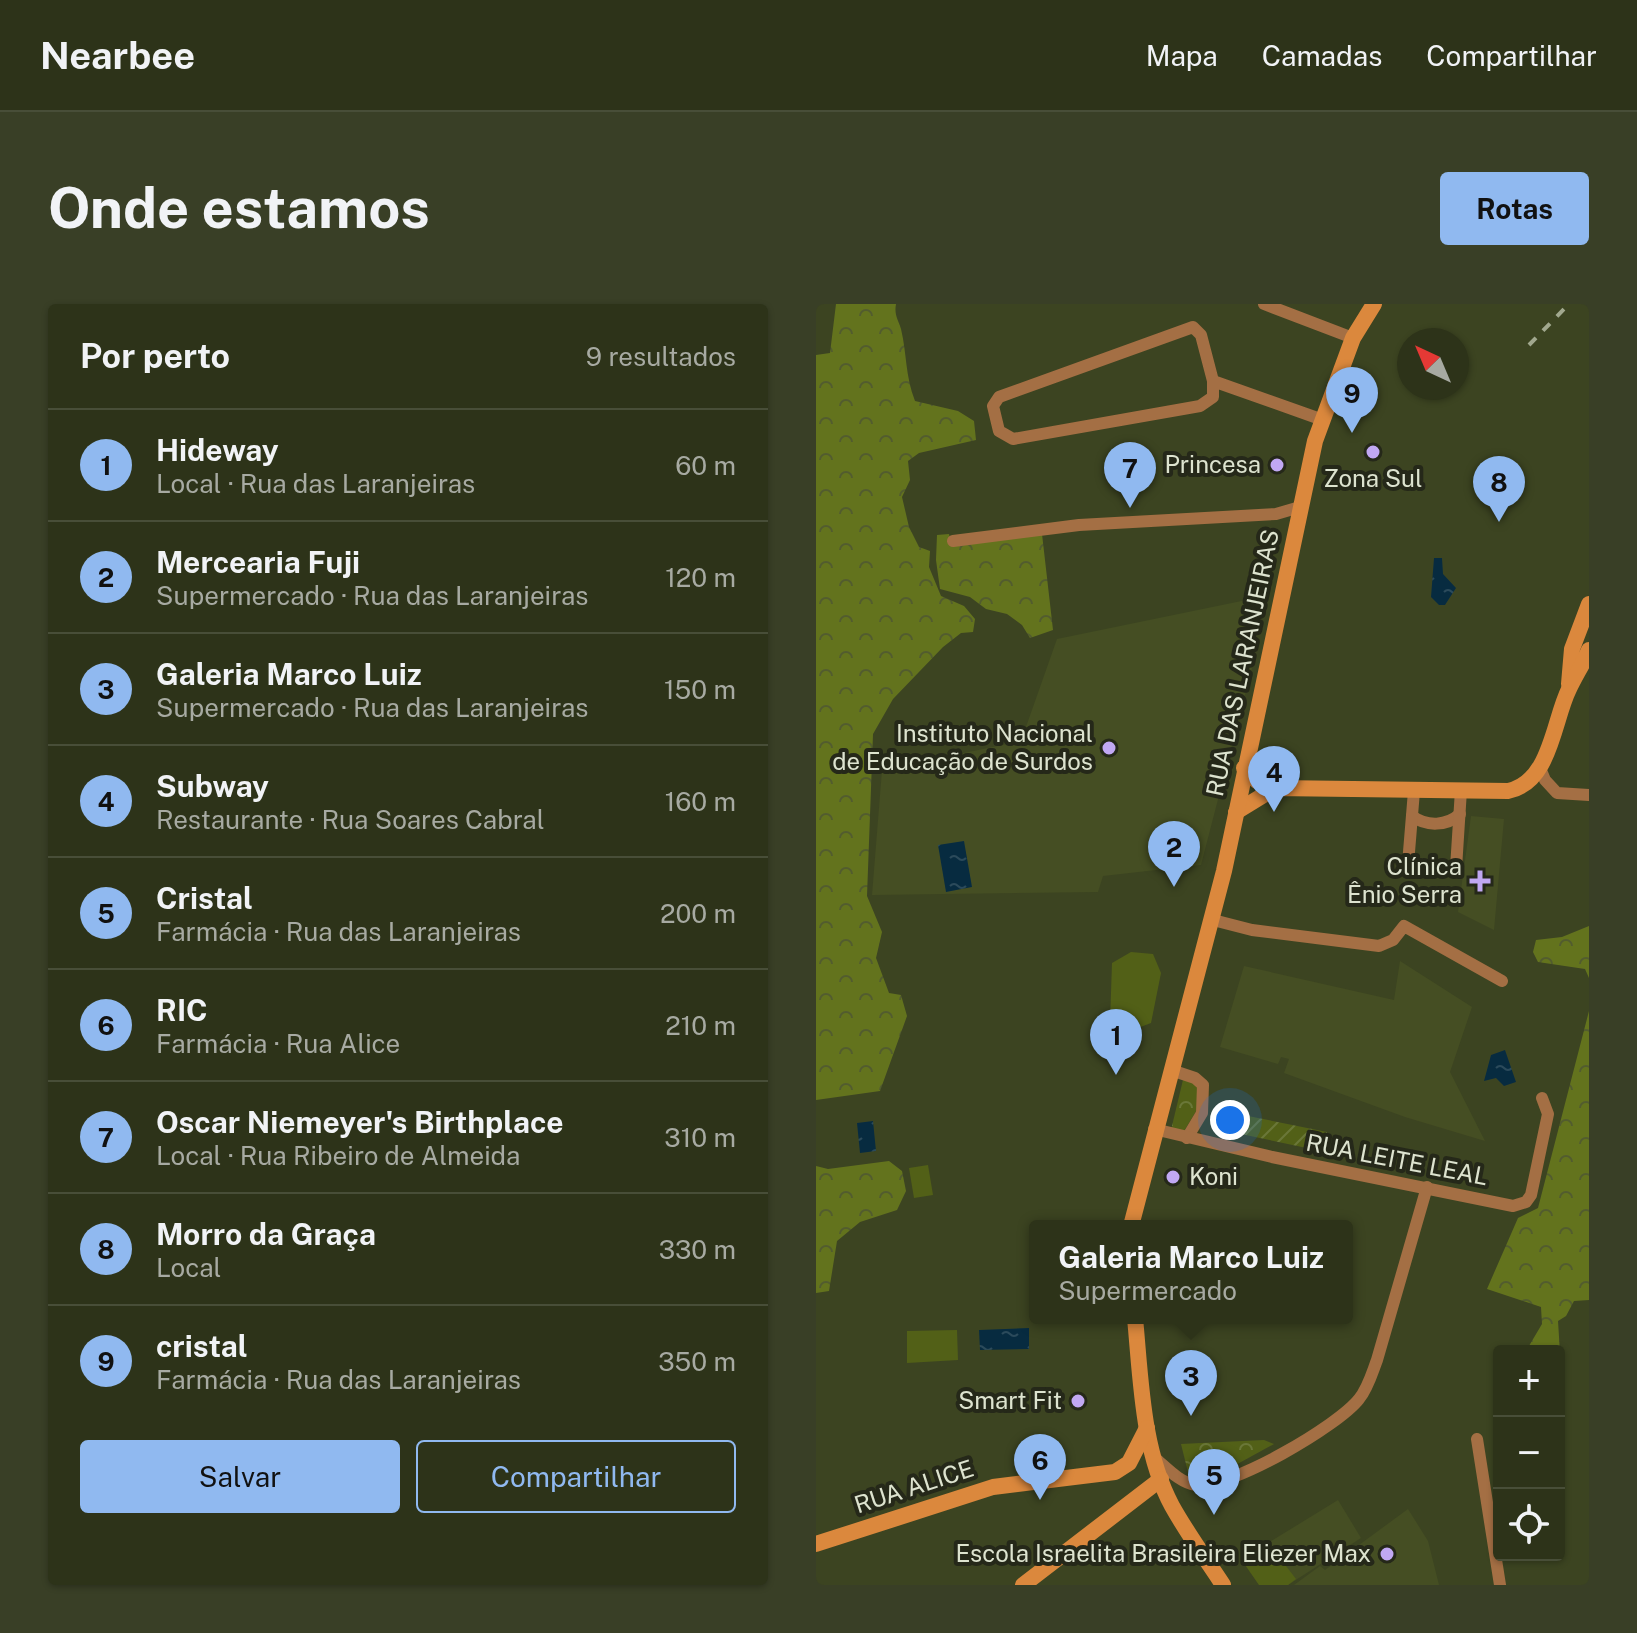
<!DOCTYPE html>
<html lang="pt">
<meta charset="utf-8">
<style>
:root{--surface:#2d3319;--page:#393f26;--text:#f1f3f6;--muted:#a7aaa2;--line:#484e38;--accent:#90b9f0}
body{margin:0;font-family:"Public Sans",sans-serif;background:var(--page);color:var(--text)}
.controls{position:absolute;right:24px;bottom:24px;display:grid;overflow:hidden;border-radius:8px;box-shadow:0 2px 6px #0004}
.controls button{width:72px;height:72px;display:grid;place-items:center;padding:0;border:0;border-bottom:2px solid var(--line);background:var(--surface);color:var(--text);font:40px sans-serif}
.compass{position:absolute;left:581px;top:24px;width:72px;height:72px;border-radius:50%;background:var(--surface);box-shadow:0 2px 6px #0004;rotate:316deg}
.you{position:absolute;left:414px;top:816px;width:28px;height:28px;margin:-20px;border:6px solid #fff;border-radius:50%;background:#1a73e8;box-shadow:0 0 0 12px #1a73e833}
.badge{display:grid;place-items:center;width:52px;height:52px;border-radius:50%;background:var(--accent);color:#111;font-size:26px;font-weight:700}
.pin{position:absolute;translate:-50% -66px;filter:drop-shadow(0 2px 4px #0008)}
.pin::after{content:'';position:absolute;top:42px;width:28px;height:24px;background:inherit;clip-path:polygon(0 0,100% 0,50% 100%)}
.popup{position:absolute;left:213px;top:916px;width:324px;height:104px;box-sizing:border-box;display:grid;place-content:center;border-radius:8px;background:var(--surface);filter:drop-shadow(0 2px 6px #0005);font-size:26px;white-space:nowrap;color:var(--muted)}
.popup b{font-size:30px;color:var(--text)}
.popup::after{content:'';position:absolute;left:50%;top:100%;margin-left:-16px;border:16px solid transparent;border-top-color:var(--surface)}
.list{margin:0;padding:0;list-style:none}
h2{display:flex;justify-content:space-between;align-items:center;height:104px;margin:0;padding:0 32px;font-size:34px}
h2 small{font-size:26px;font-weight:400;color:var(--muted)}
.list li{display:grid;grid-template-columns:52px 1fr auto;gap:24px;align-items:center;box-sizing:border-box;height:112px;padding:0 32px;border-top:2px solid var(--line)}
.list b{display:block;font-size:30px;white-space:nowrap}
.list p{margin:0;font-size:26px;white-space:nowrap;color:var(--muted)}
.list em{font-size:26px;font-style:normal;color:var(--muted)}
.actions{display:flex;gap:16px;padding:24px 32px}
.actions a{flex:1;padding:18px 0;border:2px solid var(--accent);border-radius:8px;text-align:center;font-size:28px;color:var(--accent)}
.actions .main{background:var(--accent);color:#111}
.icon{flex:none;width:44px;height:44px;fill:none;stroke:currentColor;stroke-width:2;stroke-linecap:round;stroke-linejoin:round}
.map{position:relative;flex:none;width:773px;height:1281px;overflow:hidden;border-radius:8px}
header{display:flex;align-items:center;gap:48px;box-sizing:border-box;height:112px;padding:0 40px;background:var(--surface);border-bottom:2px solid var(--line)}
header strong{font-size:38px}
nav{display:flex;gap:44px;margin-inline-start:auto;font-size:28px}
.intro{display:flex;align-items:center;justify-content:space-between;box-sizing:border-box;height:192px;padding:0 48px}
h1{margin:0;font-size:56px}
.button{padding:20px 36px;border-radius:8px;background:var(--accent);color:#111;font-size:28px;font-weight:700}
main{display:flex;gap:48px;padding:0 48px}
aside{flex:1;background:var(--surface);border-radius:8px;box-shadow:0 2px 6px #0004}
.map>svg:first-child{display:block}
</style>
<header>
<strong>Nearbee</strong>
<nav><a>Mapa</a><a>Camadas</a><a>Compartilhar</a></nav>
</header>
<div class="intro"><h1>Onde estamos</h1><a class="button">Rotas</a></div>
<main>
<aside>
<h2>Por perto<small>9 resultados</small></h2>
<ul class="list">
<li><span class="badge">1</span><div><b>Hideway</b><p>Local · Rua das Laranjeiras</p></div><em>60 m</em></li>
<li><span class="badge">2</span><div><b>Mercearia Fuji</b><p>Supermercado · Rua das Laranjeiras</p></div><em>120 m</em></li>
<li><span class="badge">3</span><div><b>Galeria Marco Luiz</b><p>Supermercado · Rua das Laranjeiras</p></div><em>150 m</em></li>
<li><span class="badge">4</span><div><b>Subway</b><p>Restaurante · Rua Soares Cabral</p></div><em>160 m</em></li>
<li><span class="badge">5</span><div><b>Cristal</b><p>Farmácia · Rua das Laranjeiras</p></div><em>200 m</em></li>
<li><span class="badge">6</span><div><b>RIC</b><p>Farmácia · Rua Alice</p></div><em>210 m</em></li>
<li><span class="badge">7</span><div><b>Oscar Niemeyer's Birthplace</b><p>Local · Rua Ribeiro de Almeida</p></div><em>310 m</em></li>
<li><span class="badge">8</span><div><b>Morro da Graça</b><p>Local</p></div><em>330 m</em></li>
<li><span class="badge">9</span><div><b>cristal</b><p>Farmácia · Rua das Laranjeiras</p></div><em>350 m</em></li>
</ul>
<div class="actions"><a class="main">Salvar</a><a>Compartilhar</a></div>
</aside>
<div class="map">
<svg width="773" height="1281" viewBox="0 0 773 1281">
<defs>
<pattern id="forest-crowns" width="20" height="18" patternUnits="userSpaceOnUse" patternTransform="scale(2)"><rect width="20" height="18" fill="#63731d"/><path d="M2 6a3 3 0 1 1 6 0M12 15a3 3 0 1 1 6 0" fill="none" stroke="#525c2e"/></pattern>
<pattern id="park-crowns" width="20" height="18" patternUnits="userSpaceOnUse" patternTransform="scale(2)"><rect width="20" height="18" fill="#526017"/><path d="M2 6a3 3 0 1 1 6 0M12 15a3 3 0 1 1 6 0" fill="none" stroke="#6a7738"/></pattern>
<pattern id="garden-furrows" width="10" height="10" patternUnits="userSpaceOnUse" patternTransform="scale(2)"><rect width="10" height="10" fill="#526017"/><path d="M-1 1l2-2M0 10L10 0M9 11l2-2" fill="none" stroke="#6a7738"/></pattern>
<pattern id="water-ripples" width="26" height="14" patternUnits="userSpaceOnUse" patternTransform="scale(2)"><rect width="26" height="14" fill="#072b40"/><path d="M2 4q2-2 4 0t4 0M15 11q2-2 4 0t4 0" fill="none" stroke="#2b4a5b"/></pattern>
</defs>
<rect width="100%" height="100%" fill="#3c4421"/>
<g fill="#454e23">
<path d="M 445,293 L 436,364 L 385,561 L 287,572 L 282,588 L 56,591 L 66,466 L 205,437 L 241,335 Z"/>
<path d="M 655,512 L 688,515 L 678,626 L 642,608 Z"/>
<path d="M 584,657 L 656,703 L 634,768 L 669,837 L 589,813 L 468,769 L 473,755 L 465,753 L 462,760 L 404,743 L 428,662 L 578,696 Z"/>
<path d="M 522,1196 L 545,1234 L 472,1281 L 443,1281 L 426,1255 Z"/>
<path d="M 592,1205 L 612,1237 L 623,1281 L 478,1281 L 504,1262 L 509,1266 Z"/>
</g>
<g fill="#526017">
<path d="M 315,648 L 337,650 L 345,669 L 335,719 L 314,727 L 294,719 L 296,659 Z"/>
<path d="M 112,861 L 117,891 L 98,894 L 93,864 Z"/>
<path d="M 141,1026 L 142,1056 L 91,1059 L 91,1027 Z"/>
<path d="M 454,1241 L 480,1275 L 472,1281 L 443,1281 L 427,1258 Z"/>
</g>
<g fill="url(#forest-crowns)">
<path d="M 20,0 L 80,0 C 78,11 82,15 85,25 C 91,50 89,71 99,97 L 142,107 L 158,117 L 160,136 L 103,149 L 92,157 L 94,176 L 86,193 L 93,223 L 103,243 L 114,247 L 113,263 L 125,292 L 148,302 L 159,315 L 157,328 L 145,329 L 127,343 L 77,395 L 57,430 L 51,592 L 66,628 L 60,654 L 73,689 L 85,691 L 91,712 L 64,787 L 0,796 L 0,51 L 14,49 Z"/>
<path d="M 133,230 L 135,239 L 226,230 L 237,326 L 214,334 L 206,321 L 191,310 L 170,305 L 154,293 L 124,285 L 120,256 L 121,231 Z"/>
<path d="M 773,622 L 773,674 L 769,665 L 722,658 L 717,648 L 720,636 L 746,633 Z"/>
<path d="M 773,707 L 773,996 L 758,997 L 750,1012 L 742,1017 L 746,1081 L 743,1096 L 743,1047 L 710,1047 L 726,1020 L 725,1003 L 671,985 L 702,914 L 722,904 Z"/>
<path d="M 73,857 L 86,867 L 90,887 L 81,906 L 44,918 L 21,937 L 13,987 L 0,989 L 0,862 L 12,865 Z"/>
</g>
<g fill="url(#park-crowns)">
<path d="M 367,776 L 381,779 L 385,799 L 368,827 L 355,826 Z"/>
<path d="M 448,1136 L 458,1140 L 394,1175 L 374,1176 L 365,1140 Z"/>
</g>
<path fill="url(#garden-furrows)" d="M 427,811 L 511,828 L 505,847 L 420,829 Z"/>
<g fill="url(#water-ripples)">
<path d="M 618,254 L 626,254 L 627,270 L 640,284 L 629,301 L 623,301 L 615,293 Z"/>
<path d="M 148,537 L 156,583 L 130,588 L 122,541 Z"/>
<path d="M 689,746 L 700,778 L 688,782 L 680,774 L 668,777 L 675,751 Z"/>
<path d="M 57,817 L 60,847 L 44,849 L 41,819 Z"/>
<path d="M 213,1024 L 213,1045 L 164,1046 L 163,1026 Z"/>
</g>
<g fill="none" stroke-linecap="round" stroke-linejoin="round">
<g stroke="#a46f44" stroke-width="12">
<path d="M 448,0 L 537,34"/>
<path d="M 397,77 L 385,31 L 377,23 L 183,93 L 177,102 L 183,127 L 197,135 L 384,102 L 397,93 L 397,77 L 507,116"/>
<path d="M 137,237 L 263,221 L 460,210 L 484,203"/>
<path d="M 724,464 L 729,476 L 741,489 L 773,491"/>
<path d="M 596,512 C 611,523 631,522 644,510"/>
<path d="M 592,560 L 598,487"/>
<path d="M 640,564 L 645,486"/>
<path d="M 397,616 L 436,626 L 563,642 L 577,636 L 588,622 L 686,677"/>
<path d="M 355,766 L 379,774 L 387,781 L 386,809 L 371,834"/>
<path d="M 338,825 L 456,853 L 697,902 L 710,898 L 715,891 L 732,810 L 726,794"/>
<path d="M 661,1135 L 684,1281"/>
<path d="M 339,1154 C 351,1164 364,1179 380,1181 C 414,1185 522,1122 543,1095 C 552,1084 556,1069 561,1056 L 611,883"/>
</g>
<g stroke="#db883d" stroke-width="16">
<path d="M 753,380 L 756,345 L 773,300"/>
<path d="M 428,464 L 441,477 L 459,484"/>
<path d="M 420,508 L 459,484 L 692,487 C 735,478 737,417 753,385 C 759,372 767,360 773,346"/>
<path d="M 315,922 L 408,567 L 499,137 L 537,34 L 558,0"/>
<path d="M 319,1014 C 325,1076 326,1146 356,1202 C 371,1229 390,1255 407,1281"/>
<path d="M 0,1240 L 177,1183 L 299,1168 L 313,1159 L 331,1124"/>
<path d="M 207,1281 L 345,1175"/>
</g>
<path stroke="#a1a88e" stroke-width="4" stroke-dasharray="10 10" stroke-linecap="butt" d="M 713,41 L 753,0"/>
</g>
<g fill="#c1a8f3" stroke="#252819" stroke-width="3">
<circle cx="557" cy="148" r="8"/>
<circle cx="461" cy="161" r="8"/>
<circle cx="293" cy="444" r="8"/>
<path d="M660 565h8v8h8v8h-8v8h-8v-8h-8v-8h8z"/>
<circle cx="357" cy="873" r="8"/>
<circle cx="262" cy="1097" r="8"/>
<circle cx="571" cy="1250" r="8"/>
</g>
<g text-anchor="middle" stroke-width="8" stroke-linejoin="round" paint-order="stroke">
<g font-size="24" fill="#dde3cf" stroke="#252819" text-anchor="end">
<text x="445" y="169">Princesa</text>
<text x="557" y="183" text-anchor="middle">Zona Sul</text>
<text x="277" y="438">Instituto Nacional<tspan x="277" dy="28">de Educação de Surdos</tspan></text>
<text x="646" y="571">Clínica<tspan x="646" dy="28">Ênio Serra</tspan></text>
<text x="373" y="881" text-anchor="start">Koni</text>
<text x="246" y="1105">Smart Fit</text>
<text x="555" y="1258">Escola Israelita Brasileira Eliezer Max</text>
</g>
<g font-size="24" fill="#dde3cf" stroke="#252819">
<text transform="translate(427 359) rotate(-78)" y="8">RUA DAS LARANJEIRAS</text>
<text transform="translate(581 856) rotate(11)" y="8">RUA LEITE LEAL</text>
<text transform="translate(98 1183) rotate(-18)" y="8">RUA ALICE</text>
</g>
</g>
</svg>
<div class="controls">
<button>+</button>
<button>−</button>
<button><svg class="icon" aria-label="locate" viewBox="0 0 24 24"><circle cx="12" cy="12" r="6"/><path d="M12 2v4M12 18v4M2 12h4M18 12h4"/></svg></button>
</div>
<svg class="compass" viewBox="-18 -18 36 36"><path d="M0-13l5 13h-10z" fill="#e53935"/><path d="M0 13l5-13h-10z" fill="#a7aaa2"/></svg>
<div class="you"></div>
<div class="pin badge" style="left:300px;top:771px">1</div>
<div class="pin badge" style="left:358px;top:583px">2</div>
<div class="pin badge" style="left:375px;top:1112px">3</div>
<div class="popup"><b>Galeria Marco Luiz</b>Supermercado</div>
<div class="pin badge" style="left:458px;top:508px">4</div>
<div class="pin badge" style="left:398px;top:1211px">5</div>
<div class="pin badge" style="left:224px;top:1196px">6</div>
<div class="pin badge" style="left:314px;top:204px">7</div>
<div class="pin badge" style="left:683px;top:218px">8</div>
<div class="pin badge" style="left:536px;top:129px">9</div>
</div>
</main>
